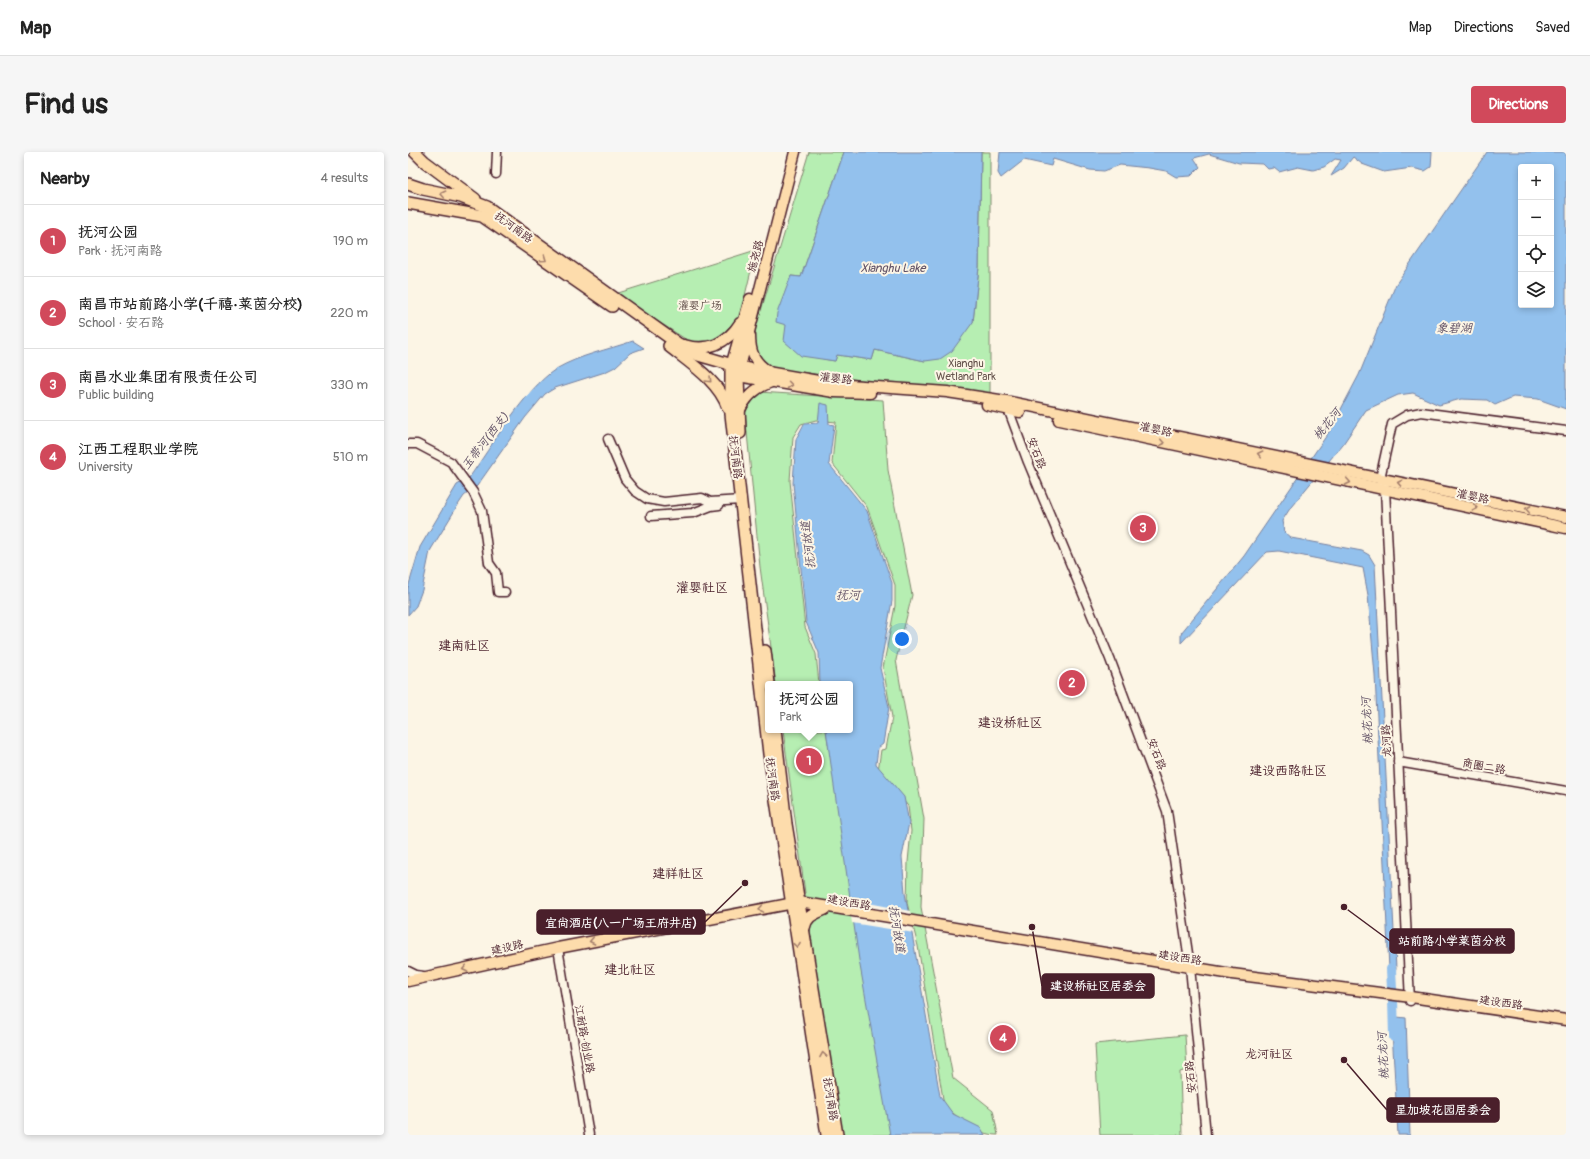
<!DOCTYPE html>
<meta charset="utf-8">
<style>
:root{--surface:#fff;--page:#f6f6f6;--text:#222;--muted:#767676;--line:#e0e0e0;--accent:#d1495b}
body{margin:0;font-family:Pangolin,"LXGW WenKai TC",sans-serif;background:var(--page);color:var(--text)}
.controls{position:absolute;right:12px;top:12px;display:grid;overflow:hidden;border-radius:4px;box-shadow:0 2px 6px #0003}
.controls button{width:36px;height:36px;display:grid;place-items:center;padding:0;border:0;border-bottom:1px solid var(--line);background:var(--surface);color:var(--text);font:20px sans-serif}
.you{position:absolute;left:494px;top:487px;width:14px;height:14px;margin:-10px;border:3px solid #fff;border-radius:50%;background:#1a73e8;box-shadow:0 0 0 6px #1a73e833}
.badge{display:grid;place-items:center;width:26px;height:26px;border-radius:50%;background:var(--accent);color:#fff;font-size:13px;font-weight:700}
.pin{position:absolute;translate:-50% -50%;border:2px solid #fff;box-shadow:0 1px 4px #0006}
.popup{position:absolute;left:357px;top:529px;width:88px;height:52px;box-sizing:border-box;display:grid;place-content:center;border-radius:4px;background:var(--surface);filter:drop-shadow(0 1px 3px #0005);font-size:13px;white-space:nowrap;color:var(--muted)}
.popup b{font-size:15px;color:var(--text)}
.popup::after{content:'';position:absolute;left:50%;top:100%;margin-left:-8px;border:8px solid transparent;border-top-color:var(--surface)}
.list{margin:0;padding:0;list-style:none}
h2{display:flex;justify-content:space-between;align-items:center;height:52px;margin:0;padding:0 16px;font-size:17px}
h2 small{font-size:13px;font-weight:400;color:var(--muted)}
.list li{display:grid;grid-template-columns:26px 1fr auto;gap:12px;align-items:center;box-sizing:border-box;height:72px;padding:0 16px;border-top:1px solid var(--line)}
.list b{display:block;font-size:15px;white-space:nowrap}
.list p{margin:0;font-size:13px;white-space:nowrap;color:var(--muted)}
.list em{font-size:13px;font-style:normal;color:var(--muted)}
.icon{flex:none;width:22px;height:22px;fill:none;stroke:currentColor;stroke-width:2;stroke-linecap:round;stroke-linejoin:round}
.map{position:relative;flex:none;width:1158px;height:983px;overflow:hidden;border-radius:4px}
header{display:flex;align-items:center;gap:24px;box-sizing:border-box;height:56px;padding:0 20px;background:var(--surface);border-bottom:1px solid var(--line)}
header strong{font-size:19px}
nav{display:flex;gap:22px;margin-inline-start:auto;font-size:14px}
.intro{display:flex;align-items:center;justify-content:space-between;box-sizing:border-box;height:96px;padding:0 24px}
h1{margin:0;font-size:28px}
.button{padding:10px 18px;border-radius:4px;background:var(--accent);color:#fff;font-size:14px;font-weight:700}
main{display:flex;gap:24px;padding:0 24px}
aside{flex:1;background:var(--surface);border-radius:4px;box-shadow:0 2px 6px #0003}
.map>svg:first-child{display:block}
</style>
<header>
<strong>Map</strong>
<nav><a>Map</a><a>Directions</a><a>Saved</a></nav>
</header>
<div class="intro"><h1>Find us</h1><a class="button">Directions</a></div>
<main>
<aside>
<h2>Nearby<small>4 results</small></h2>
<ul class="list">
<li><span class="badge">1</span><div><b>抚河公园</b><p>Park · 抚河南路</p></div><em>190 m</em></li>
<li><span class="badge">2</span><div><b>南昌市站前路小学(千禧·莱茵分校)</b><p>School · 安石路</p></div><em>220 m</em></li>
<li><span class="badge">3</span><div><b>南昌水业集团有限责任公司</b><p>Public building</p></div><em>330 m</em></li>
<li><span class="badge">4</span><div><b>江西工程职业学院</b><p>University</p></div><em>510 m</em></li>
</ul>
</aside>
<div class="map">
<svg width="1158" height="983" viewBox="0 0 1158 983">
<rect width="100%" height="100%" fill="#fcf5e5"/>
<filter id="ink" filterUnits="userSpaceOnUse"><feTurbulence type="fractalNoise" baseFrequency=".025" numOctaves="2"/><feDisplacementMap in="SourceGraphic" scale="8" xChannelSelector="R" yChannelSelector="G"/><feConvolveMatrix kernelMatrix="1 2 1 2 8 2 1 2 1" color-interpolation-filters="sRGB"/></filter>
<g filter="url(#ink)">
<g fill="#b6eeb2" stroke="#80866e">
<path d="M 401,0 L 436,0 L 393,125 L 383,124 L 378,173 L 415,207 L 427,209 L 429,203 L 464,208 L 467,198 L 517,209 L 565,170 L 571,115 L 573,0 L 582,0 L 582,245 L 362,216 C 347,205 345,193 348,175 Z"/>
<path d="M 348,98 L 332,164 L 316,180 L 305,188 L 282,190 L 207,142 Z"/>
<path d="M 351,240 L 475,248 L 480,318 L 504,443 L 488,508 L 516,667 L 513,755 L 545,926 L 585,958 L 590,983 C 567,983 552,967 536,953 L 510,794 L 499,751 L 500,710 L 503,679 L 500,654 L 470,619 L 473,598 L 478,597 L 484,565 L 475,516 L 487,454 L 487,433 L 459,355 L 424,311 L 428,270 L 408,268 L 393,272 L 385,285 L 382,329 L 397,475 L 408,502 L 411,532 L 368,532 L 352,415 L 337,260 Z"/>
<path d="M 375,578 L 418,578 L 484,983 L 435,983 L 410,837 Z"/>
<path d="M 777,883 L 779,918 L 772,920 L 774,982 L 776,983 L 692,983 L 687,892 Z"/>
</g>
<g fill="#93c1ed" stroke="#76809f" fill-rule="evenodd">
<path d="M 436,0 L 573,0 L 571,115 L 565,170 L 544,199 L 532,207 L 517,209 L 467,198 L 464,208 L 429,203 L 427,209 L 393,204 L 376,189 L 378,173 L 368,170 L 369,161 L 383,124 L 393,125 Z"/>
<path d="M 592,0 L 1024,0 L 1023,15 L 1017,19 L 1004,16 L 976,20 L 954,12 L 945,5 L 936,16 L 923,24 L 933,8 L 927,7 L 916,15 L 905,18 L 890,15 L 871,20 L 866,16 L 860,17 L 855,12 L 831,11 L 801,2 L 786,6 L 792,15 L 783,24 L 768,25 L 758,19 L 741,16 L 712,13 L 696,19 L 682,18 L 645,7 L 643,14 L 616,8 L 593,26 L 590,21 Z"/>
<path d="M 1079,0 L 1158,0 L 1158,257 L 1130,247 L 1105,245 L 1087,253 L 1079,248 L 1053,247 L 1031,253 L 1005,241 L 990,243 L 958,258 L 935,292 L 883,355 L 874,369 L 876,380 L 883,386 L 954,399 L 961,403 L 967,413 L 988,817 L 982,838 L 967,523 L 960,443 L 955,416 L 871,399 L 859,400 L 773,491 L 773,481 L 836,404 L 921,280 L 951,223 L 988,132 ZM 1113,15 L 1143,15 L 1143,153 L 1113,153 Z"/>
<path d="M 225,189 L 236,196 L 222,201 L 207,215 L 197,220 L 147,236 L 137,242 L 117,266 L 69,334 L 56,344 L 50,353 L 22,399 L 14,438 L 8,454 L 0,463 L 0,436 L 12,395 L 49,333 L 61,326 C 83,295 117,237 148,217 C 172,203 199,198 225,189 Z"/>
<path d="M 412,251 L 420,253 L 421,272 L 426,273 L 421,312 L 459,359 L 484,431 L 484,449 L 472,516 L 481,555 L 475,592 L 470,596 L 468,612 L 496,645 L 501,671 L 494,705 L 497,741 L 532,944 L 545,962 L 573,976 L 577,983 L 482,983 L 451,808 L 418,578 L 442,578 L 442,532 L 412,532 L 411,501 L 398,470 L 385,331 L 388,287 L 396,272 L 410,271 Z"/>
<path d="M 989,865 L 998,866 L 1002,983 L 990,983 L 984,879 Z"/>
</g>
<path fill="#fcf5e5" d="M 440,747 L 502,759 L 506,781 L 444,771 Z"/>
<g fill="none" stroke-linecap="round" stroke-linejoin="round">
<g stroke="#93c1ed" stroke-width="10">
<path d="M 983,817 L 984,837"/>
<path d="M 985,847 L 986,885"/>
</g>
<g stroke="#4a1f2b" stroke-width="11">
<g id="minor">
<path d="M 88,22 L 89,0"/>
<path d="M 599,254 L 620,310 L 702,507 L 759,659 L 782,815 L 798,983"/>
<path d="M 200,287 L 217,327 L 227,339 L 239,347 L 256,350 L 294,346 L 302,350 L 333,348"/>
<path d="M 0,292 L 9,292 L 43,310 L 65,340 L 74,359 L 81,411 L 88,421 L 90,440 L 97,440"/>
<path d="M 243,364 L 285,361 L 303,354 L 311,353"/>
<path d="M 990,610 L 1158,639"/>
<path d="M 150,796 L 181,983"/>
<path d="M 0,819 L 8,823 L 15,824"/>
<path d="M 1002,849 L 977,337 L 973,322 L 984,272 L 999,263 L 1013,260 L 1158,279"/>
</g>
</g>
<g stroke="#4a1f2b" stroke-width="13">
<g id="major">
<path d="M 387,0 L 332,215 L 427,232 L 539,240 L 598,249 L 1158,365"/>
<path d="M 342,184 C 342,200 346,210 360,219"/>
<path d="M 276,193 C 299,200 319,192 332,171"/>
<path d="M 323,214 L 342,147"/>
<path d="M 330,224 L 426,240 L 462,241"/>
<path d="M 579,253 L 612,260"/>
<path d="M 331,260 C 337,245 347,236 363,230"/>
<path d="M 651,268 L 1158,376"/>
<path d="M 0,829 L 150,796 L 391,750 L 824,822 L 1003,845 L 1158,868"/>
</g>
</g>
<g stroke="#4a1f2b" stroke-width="14">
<g id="highway">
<path d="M 7,0 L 16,9 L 67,47"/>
<path d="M 0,32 L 15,37 L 53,45 L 79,55 L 269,191 L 290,203 L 332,215 L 330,224 L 332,281"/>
<path d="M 0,51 L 74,64 L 204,154"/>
<path d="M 261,194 C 282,211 311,229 320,256"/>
<path d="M 323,214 L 323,262 L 361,602 L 419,983"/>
<path d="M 357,499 L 361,532"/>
<path d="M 367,578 L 378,672 L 429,983"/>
<path d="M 396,776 C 398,764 406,762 417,757"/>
</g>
</g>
<use href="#minor" stroke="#fcf5e5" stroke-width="8"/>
<use href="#major" stroke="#fddcac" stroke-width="10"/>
<use href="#highway" stroke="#fddcac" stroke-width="11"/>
</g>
<defs><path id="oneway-chevron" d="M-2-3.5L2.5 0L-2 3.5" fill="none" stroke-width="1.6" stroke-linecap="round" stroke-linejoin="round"/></defs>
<g stroke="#a47e6c">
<use href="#oneway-chevron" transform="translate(35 42) rotate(-168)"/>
<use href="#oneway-chevron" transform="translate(136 107) rotate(35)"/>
<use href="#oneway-chevron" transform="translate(301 228) rotate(45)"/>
<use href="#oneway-chevron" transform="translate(382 233) rotate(8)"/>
<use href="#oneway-chevron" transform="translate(754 291) rotate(12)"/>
<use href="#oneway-chevron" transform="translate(852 302) rotate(-168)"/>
<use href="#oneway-chevron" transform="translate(940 330) rotate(11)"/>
<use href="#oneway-chevron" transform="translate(992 331) rotate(-169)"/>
<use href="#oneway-chevron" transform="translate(1067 356) rotate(12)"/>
<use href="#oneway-chevron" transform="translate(1120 357) rotate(-169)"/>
<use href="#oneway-chevron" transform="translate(353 757) rotate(170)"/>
<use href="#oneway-chevron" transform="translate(184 789) rotate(169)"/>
<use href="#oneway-chevron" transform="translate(389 793) rotate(81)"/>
<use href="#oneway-chevron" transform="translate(57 817) rotate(168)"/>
<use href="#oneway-chevron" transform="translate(415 903) rotate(-99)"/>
</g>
</g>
<g text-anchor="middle" stroke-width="4" stroke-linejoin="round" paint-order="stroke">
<g font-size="11" fill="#4a1f2b" stroke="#fcf5e5">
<text transform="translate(106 75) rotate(36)" y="4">抚河南路</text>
<text transform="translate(347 104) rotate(-75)" y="4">施尧路</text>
<text transform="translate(428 226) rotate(6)" y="4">灌婴路</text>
<text transform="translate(748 277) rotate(12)" y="4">灌婴路</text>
<text transform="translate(629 301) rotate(69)" y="4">安石路</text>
<text transform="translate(328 305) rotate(83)" y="4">抚河南路</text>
<text transform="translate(1065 344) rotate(12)" y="4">灌婴路</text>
<text transform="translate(978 589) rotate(-93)" y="4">龙河路</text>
<text transform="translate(749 602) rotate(69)" y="4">安石路</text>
<text transform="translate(1076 614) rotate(10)" y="4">商圈二路</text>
<text transform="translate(365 627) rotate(82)" y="4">抚河南路</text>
<text transform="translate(441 750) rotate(10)" y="4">建设西路</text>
<text transform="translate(99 795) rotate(-13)" y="4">建设路</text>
<text transform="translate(772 805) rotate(9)" y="4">建设西路</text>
<text transform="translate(1093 850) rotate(8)" y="4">建设西路</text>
<text transform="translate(177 887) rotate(80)" y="4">江耐路·创业路</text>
<text transform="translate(782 925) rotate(-95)" y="4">安石路</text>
<text transform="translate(423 947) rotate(81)" y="4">抚河南路</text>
</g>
<g font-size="11" fill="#65534d" stroke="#fcf5e5">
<text x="292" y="157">灌婴广场</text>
<text x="558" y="215">Xianghu<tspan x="558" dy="13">Wetland Park</tspan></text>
</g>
<g font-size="12" font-style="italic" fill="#605065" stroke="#fcf5e5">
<text x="485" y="120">Xianghu Lake</text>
<text x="1046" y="180">象碧湖</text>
<text transform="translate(919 272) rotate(-51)" y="4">桃花河</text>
<text transform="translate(77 289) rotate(-52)" y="4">玉带河(西支)</text>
<text transform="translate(400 393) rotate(-97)" y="4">抚河故道</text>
<text x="440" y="447">抚河</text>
<text transform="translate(959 569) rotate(-93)" y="4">桃花龙河</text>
<text transform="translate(489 777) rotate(81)" y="4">抚河故道</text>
<text transform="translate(975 904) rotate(-93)" y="4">桃花龙河</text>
</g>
<g font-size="12" fill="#4a1f2b" stroke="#fcf5e5">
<text x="861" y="906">龙河社区</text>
</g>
<g font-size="13" fill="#4a1f2b" stroke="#fcf5e5">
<text x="294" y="440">灌婴社区</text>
<text x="56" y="498">建南社区</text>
<text x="602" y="575">建设桥社区</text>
<text x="880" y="623">建设西路社区</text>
<text x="270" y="726">建祥社区</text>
<text x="222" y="822">建北社区</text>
</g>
</g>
<path fill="none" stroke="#4a1f2b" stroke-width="1.5" d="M337 731L297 770M936 755L982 789M624 775L634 834M936 908L979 958"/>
<g fill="#4a1f2b" stroke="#fcf5e5" stroke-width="1.5">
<circle cx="337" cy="731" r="4"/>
<circle cx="936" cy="755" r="4"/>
<circle cx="624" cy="775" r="4"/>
<circle cx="936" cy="908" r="4"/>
</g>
<g fill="#4a1f2b" stroke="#4a1f2b" stroke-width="1.5">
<rect x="129" y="758" width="168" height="24" rx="4"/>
<rect x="982" y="777" width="124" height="24" rx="4"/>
<rect x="634" y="822" width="112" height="24" rx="4"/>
<rect x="979" y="946" width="112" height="24" rx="4"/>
</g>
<g font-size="12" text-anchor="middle" font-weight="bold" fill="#fff">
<text x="213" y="775">宜尚酒店(八一广场王府井店)</text>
<text x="1044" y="793">站前路小学莱茵分校</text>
<text x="690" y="838">建设桥社区居委会</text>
<text x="1035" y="962">星加坡花园居委会</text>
</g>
</svg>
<div class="controls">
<button>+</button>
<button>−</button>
<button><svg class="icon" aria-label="locate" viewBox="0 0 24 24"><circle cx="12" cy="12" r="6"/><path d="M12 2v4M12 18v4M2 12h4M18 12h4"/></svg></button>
<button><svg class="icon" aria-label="layers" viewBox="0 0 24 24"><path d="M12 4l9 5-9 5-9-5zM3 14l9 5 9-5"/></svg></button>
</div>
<div class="you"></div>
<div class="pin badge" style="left:401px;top:609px">1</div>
<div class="popup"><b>抚河公园</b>Park</div>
<div class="pin badge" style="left:664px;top:531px">2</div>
<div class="pin badge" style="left:735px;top:376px">3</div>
<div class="pin badge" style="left:595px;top:886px">4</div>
</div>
</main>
